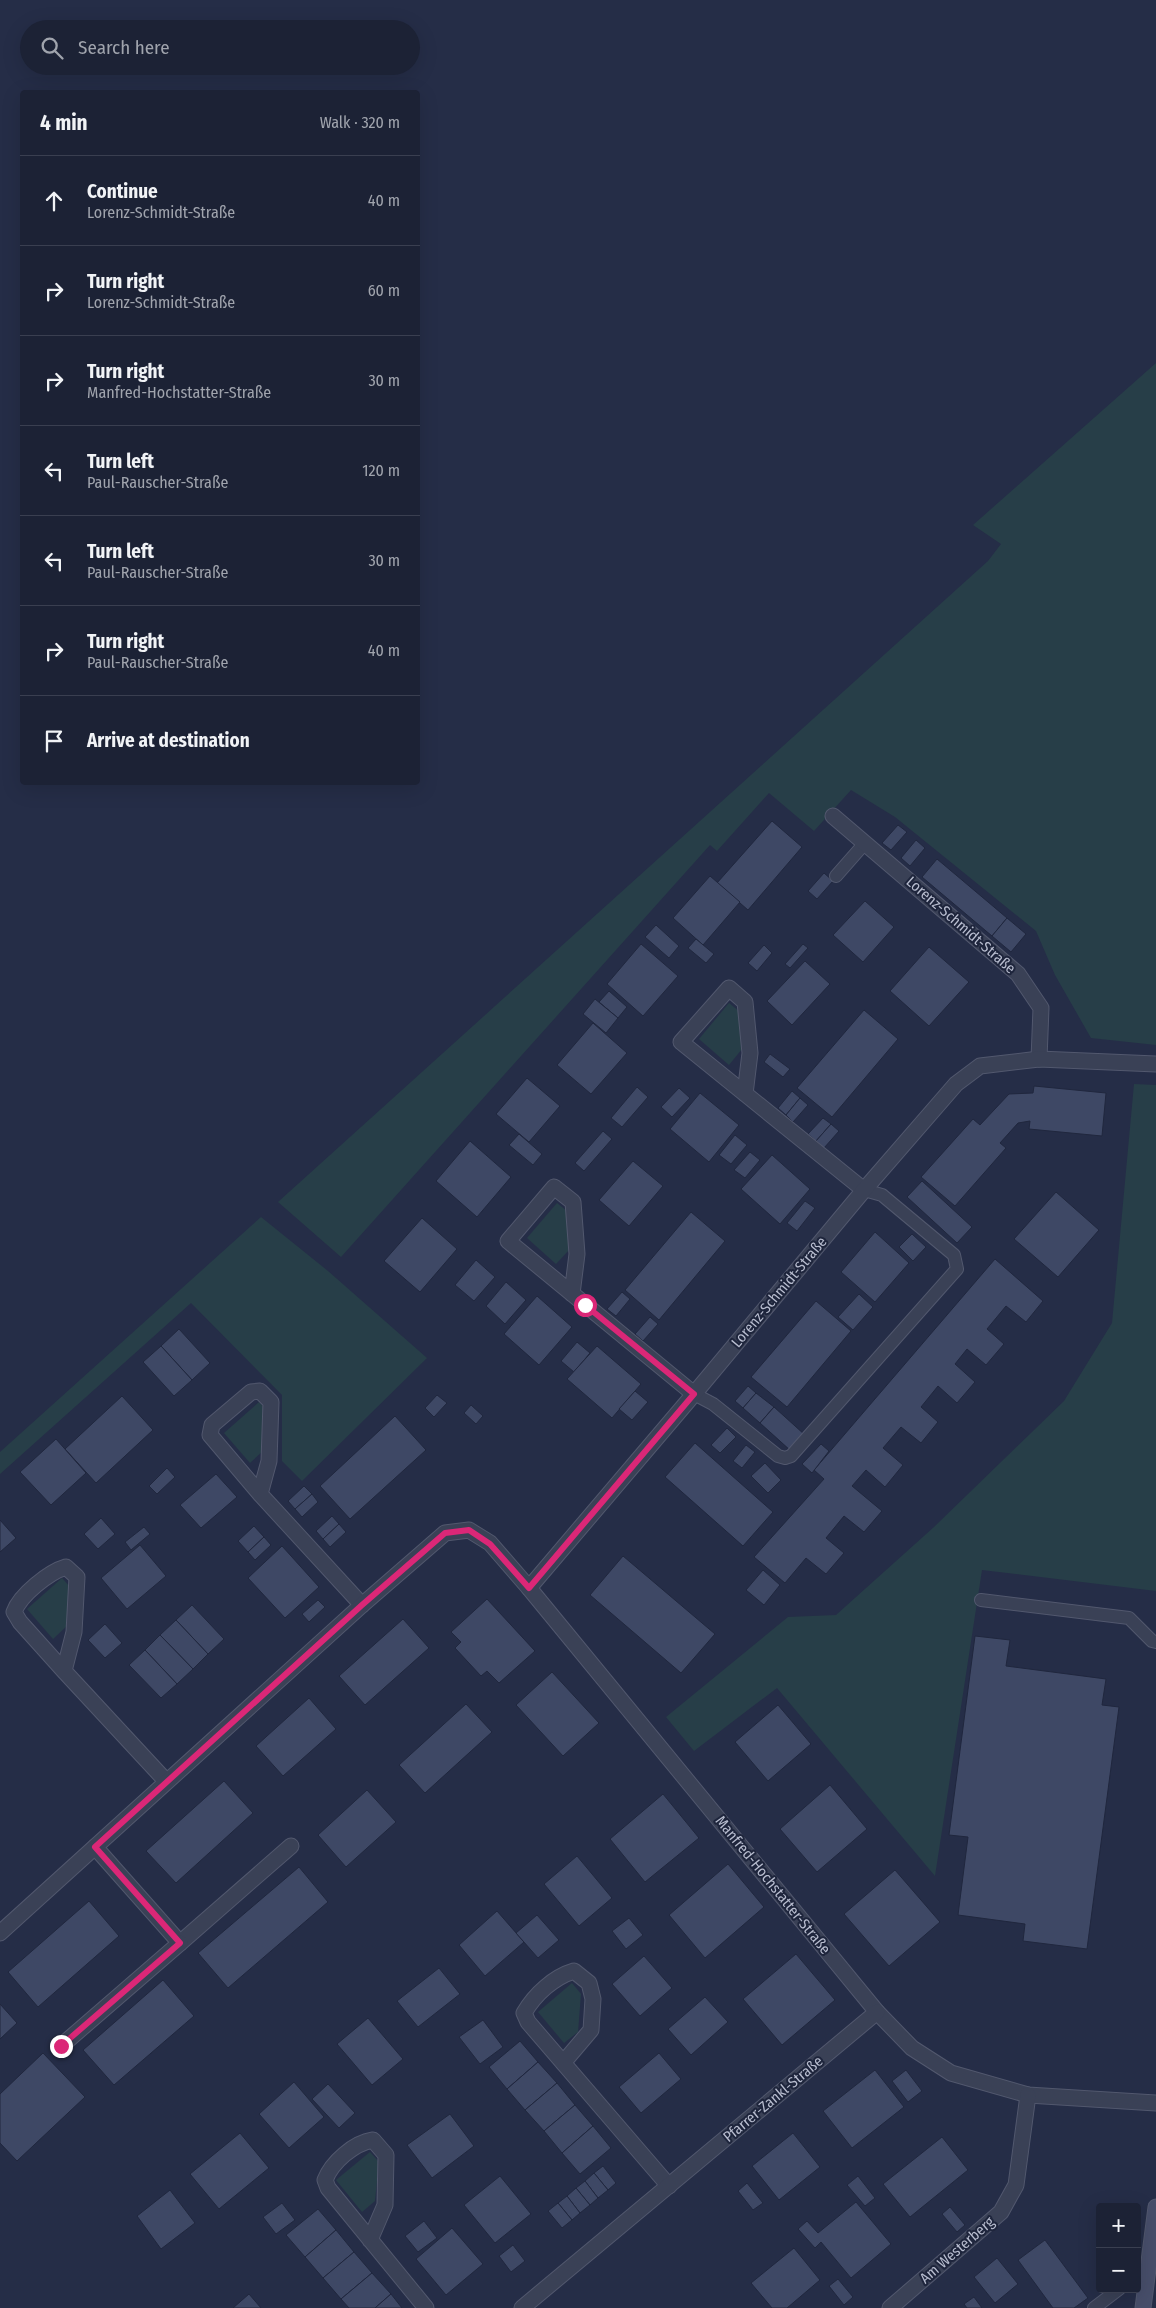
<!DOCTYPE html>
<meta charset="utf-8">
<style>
:root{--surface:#1c2235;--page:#292f41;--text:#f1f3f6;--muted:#a0a4ad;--line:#3a3f50}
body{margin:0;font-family:"Fira Sans Condensed",sans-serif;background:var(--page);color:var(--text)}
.controls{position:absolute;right:15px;bottom:15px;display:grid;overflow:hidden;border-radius:5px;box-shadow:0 5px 20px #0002}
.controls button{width:45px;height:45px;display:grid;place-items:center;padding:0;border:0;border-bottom:1px solid var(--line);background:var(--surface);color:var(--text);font:25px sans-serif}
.stop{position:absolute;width:15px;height:15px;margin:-11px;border:4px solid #db2777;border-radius:50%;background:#fff}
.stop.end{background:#db2777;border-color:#fff;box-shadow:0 1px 5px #0008}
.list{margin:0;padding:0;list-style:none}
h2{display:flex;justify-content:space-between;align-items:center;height:65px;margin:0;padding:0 20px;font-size:21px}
h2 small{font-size:16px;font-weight:400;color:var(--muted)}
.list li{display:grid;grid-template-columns:32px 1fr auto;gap:15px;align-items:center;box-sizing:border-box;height:90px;padding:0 20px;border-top:1px solid var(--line)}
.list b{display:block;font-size:19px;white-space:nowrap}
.list p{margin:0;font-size:16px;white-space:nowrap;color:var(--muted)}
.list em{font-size:16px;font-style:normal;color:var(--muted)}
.icon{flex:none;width:28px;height:28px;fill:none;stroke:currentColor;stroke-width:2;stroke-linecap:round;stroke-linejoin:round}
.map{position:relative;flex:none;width:1156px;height:2308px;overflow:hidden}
.search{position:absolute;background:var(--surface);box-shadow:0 5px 20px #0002;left:20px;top:20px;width:400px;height:55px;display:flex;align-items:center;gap:12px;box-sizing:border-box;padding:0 18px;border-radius:28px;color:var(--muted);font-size:19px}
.panel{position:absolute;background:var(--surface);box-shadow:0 5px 20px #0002;left:20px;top:90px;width:400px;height:695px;border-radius:5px}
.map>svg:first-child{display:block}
</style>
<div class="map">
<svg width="1156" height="2308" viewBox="0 0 1156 2308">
<rect width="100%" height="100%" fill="#252d47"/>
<g fill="#273e48">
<path d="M 1156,363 L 1156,1045 L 1091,1038 L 1055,975 L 1036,931 L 895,817 L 851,790 L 814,831 L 769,793 L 717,851 L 710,845 L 341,1257 L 278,1202 L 988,561 L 1001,544 L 973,525 Z"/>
<path d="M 729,1003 L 740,1012 L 742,1049 L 729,1065 L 699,1039 Z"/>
<path d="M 1134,1084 L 1156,1085 L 1156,1591 L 982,1570 L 935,1876 L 777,1688 L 694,1751 L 666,1717 L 788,1617 L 836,1615 L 934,1527 L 1064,1401 L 1112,1323 Z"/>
<path d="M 557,1203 L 567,1211 L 570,1249 L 556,1264 L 527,1238 Z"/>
<path d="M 261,1217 L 328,1271 L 427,1358 L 302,1481 L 282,1461 L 282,1395 L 191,1303 L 0,1474 L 0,1452 Z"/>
<path d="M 259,1402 L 268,1412 L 265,1449 L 250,1463 L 224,1433 Z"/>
<path d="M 62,1578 L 71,1588 L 68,1625 L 53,1639 L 27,1609 Z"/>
<path d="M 572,1983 L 581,1994 L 578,2032 L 564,2043 L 538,2012 Z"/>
<path d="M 370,2152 L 379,2162 L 375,2201 L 362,2212 L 336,2180 Z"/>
</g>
<g fill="#3e4865" stroke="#20273e">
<path d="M 772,821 L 802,847 L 748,910 L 717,883 Z"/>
<path d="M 898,825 L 907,832 L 891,850 L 882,843 Z"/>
<path d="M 916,840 L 925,848 L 910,866 L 901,858 Z"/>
<path d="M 937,859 L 1007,918 L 992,936 L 922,877 Z"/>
<path d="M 824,873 L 833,881 L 817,899 L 808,891 Z"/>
<path d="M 710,876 L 740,902 L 703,945 L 673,918 Z"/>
<path d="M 865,901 L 894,927 L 863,962 L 833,935 Z"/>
<path d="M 1007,918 L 1026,934 L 1011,952 L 992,936 Z"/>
<path d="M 656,925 L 679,946 L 669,958 L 645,937 Z"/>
<path d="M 696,939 L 714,954 L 706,963 L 688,948 Z"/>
<path d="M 641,944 L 678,976 L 643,1016 L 607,984 Z"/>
<path d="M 803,944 L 808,948 L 790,968 L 785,964 Z"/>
<path d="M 764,945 L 772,953 L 757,971 L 748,963 Z"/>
<path d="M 929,947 L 969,982 L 929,1026 L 890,991 Z"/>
<path d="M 805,961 L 830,984 L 792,1025 L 767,1001 Z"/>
<path d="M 609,991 L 627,1007 L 618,1018 L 599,1002 Z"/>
<path d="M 595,999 L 618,1018 L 606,1033 L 583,1014 Z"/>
<path d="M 864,1010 L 898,1039 L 832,1117 L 797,1088 Z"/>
<path d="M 593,1023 L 627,1053 L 591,1094 L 557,1065 Z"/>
<path d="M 770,1054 L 790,1069 L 783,1077 L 764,1062 Z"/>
<path d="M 527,1078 L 560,1106 L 529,1142 L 496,1114 Z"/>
<path d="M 1034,1086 L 1106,1093 L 1102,1136 L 1029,1129 L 1030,1121 L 1018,1123 L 1000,1143 L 1006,1148 L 955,1206 L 921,1177 L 973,1119 L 980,1125 L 1009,1094 L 1033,1093 Z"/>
<path d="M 637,1087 L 648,1097 L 622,1127 L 611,1118 Z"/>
<path d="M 679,1088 L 690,1098 L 672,1117 L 661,1107 Z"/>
<path d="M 792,1091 L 800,1098 L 786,1115 L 778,1108 Z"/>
<path d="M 700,1093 L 739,1125 L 709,1162 L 670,1129 Z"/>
<path d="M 800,1098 L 808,1105 L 793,1122 L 786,1115 Z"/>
<path d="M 823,1118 L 831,1124 L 816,1141 L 808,1134 Z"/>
<path d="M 831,1124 L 839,1131 L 824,1148 L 816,1141 Z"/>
<path d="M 603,1131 L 612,1139 L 584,1171 L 575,1163 Z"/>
<path d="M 519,1134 L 542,1154 L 533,1165 L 509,1145 Z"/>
<path d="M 735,1135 L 747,1145 L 731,1164 L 719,1155 Z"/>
<path d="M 470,1141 L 511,1177 L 477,1217 L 436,1181 Z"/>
<path d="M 750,1152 L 760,1160 L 745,1178 L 734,1170 Z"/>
<path d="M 772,1155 L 810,1189 L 780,1224 L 741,1189 Z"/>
<path d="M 633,1161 L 663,1186 L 629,1226 L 599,1200 Z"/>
<path d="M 922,1181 L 972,1227 L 957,1243 L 907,1197 Z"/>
<path d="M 1056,1192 L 1099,1230 L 1058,1277 L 1014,1239 Z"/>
<path d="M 805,1201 L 815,1208 L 797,1231 L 787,1223 Z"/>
<path d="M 691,1212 L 725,1241 L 659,1320 L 625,1290 Z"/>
<path d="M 422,1218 L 457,1249 L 420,1292 L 384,1261 Z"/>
<path d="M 875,1232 L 909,1263 L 875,1302 L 841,1272 Z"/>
<path d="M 912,1234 L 926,1247 L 913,1261 L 899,1247 Z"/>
<path d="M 995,1259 L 1043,1301 L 1026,1322 L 1006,1306 L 987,1329 L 1004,1344 L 986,1365 L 967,1349 L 955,1364 L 975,1382 L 957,1403 L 938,1386 L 921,1407 L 938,1422 L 921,1443 L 901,1427 L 883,1448 L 903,1465 L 885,1487 L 866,1470 L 852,1486 L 882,1511 L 864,1532 L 844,1516 L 826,1538 L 844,1553 L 826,1574 L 806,1558 L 785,1583 L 754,1557 L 824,1479 L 814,1470 Z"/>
<path d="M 476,1260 L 495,1277 L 474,1301 L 455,1285 Z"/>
<path d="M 506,1282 L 526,1300 L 505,1324 L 486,1306 Z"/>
<path d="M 622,1292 L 630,1299 L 616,1316 L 607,1309 Z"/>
<path d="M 859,1294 L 873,1307 L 853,1330 L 838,1317 Z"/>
<path d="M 537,1296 L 572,1327 L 539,1365 L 504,1334 Z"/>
<path d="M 816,1301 L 851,1331 L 787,1407 L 751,1377 Z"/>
<path d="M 650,1317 L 658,1324 L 643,1341 L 635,1334 Z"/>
<path d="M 179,1329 L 210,1363 L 192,1380 L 161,1346 Z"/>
<path d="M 577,1342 L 590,1353 L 574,1372 L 561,1361 Z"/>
<path d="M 161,1346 L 192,1380 L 174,1396 L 143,1362 Z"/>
<path d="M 597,1346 L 641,1384 L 612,1418 L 567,1379 Z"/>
<path d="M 748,1386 L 756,1393 L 743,1408 L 735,1401 Z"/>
<path d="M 635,1391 L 648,1402 L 632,1420 L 619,1409 Z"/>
<path d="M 756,1393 L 774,1407 L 760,1423 L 743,1408 Z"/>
<path d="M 437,1395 L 447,1403 L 434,1417 L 425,1408 Z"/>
<path d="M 122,1396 L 153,1430 L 96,1483 L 65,1449 Z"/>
<path d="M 471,1405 L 483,1416 L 476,1424 L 464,1413 Z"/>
<path d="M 774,1407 L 805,1435 L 791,1451 L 760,1423 Z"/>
<path d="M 395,1416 L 426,1450 L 350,1519 L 320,1486 Z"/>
<path d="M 727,1428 L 736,1437 L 720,1453 L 711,1445 Z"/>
<path d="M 56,1439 L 86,1473 L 51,1505 L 20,1472 Z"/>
<path d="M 695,1443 L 773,1512 L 743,1546 L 665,1477 Z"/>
<path d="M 821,1444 L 829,1451 L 812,1473 L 802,1464 Z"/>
<path d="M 746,1445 L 755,1452 L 742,1468 L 733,1461 Z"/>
<path d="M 765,1463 L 781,1480 L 768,1493 L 751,1476 Z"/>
<path d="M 167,1468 L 175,1477 L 157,1494 L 149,1486 Z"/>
<path d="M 216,1474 L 237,1497 L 201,1528 L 180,1505 Z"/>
<path d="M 304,1486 L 312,1494 L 295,1509 L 288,1501 Z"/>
<path d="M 312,1494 L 318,1502 L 302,1517 L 295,1509 Z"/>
<path d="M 332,1516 L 339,1524 L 323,1539 L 316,1531 Z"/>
<path d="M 101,1518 L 115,1534 L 98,1549 L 84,1534 Z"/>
<path d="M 0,1520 L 16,1538 L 0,1552 Z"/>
<path d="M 339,1524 L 346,1532 L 330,1547 L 323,1539 Z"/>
<path d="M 254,1526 L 264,1537 L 248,1552 L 238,1541 Z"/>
<path d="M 144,1527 L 150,1534 L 131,1550 L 125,1542 Z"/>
<path d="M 264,1537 L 271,1545 L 255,1560 L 248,1552 Z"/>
<path d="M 140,1545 L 166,1576 L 127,1609 L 101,1578 Z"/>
<path d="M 282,1546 L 319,1587 L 285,1618 L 248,1578 Z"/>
<path d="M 623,1556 L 715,1634 L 681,1673 L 590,1595 Z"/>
<path d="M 763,1570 L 780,1585 L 764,1605 L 746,1590 Z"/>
<path d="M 487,1599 L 535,1651 L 499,1683 L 487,1671 L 481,1676 L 455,1648 L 461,1642 L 451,1632 Z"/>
<path d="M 318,1600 L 325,1607 L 309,1622 L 302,1614 Z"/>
<path d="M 192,1605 L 224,1639 L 208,1654 L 176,1620 Z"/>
<path d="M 403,1619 L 429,1648 L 365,1705 L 339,1676 Z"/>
<path d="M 176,1620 L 208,1654 L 193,1669 L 160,1635 Z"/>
<path d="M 105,1624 L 122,1643 L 105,1658 L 88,1640 Z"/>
<path d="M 160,1635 L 193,1669 L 177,1684 L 145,1650 Z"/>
<path d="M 975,1636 L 1010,1640 L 1006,1666 L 1106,1679 L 1102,1705 L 1119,1707 L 1087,1949 L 1023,1941 L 1025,1924 L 958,1915 L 968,1837 L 949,1835 Z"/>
<path d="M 145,1650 L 177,1684 L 161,1698 L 129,1665 Z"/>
<path d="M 552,1672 L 599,1723 L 563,1756 L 516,1705 Z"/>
<path d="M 309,1698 L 336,1729 L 283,1776 L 256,1746 Z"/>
<path d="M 466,1704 L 492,1732 L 425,1793 L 399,1765 Z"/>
<path d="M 778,1705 L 811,1744 L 768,1781 L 735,1742 Z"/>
<path d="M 224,1781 L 253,1813 L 176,1883 L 146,1851 Z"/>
<path d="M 830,1785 L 867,1829 L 817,1872 L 780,1829 Z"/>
<path d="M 367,1790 L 396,1822 L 346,1867 L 318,1835 Z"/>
<path d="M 663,1794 L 699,1838 L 645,1882 L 610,1839 Z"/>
<path d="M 577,1856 L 612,1898 L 579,1926 L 544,1884 Z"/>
<path d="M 728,1864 L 764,1907 L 705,1958 L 669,1915 Z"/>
<path d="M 299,1867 L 328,1902 L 228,1988 L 198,1953 Z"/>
<path d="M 895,1870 L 940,1922 L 889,1966 L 844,1914 Z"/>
<path d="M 89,1901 L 119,1936 L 38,2007 L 8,1972 Z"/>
<path d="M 497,1911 L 524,1942 L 485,1976 L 459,1945 Z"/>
<path d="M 537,1915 L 559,1940 L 538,1958 L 516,1933 Z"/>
<path d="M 629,1918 L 643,1935 L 626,1949 L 612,1931 Z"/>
<path d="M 796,1954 L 835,2000 L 782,2045 L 743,1999 Z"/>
<path d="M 644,1956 L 672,1988 L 640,2016 L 612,1984 Z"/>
<path d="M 439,1968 L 460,1994 L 418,2027 L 397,2001 Z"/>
<path d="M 163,1980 L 194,2016 L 114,2085 L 83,2050 Z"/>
<path d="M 705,1997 L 728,2022 L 691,2055 L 668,2029 Z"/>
<path d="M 0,2004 L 17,2023 L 0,2039 Z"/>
<path d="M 368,2018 L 403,2059 L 372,2085 L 337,2044 Z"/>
<path d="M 483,2020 L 503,2047 L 480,2064 L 459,2037 Z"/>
<path d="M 520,2041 L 538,2062 L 507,2089 L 489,2067 Z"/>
<path d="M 43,2053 L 85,2097 L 17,2161 L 0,2143 L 0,2094 Z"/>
<path d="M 659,2053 L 681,2079 L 641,2113 L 619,2087 Z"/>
<path d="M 538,2062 L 557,2083 L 525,2110 L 507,2089 Z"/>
<path d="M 875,2070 L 904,2107 L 852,2148 L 823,2111 Z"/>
<path d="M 906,2070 L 922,2091 L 908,2102 L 892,2081 Z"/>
<path d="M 294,2082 L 324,2117 L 289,2148 L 259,2114 Z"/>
<path d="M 557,2083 L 575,2105 L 544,2131 L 525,2110 Z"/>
<path d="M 328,2084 L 355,2113 L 339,2128 L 312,2099 Z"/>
<path d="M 575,2105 L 593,2126 L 562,2153 L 544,2131 Z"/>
<path d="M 450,2114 L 474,2146 L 432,2178 L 407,2145 Z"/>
<path d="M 593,2126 L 611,2148 L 580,2174 L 562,2153 Z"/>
<path d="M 240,2133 L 269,2168 L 219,2209 L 190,2174 Z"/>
<path d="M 793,2133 L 820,2167 L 779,2200 L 752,2166 Z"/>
<path d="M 942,2137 L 968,2170 L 910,2217 L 883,2184 Z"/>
<path d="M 603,2166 L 616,2183 L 608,2190 L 594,2173 Z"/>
<path d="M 594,2173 L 608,2190 L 598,2198 L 585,2181 Z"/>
<path d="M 500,2176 L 531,2214 L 495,2243 L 464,2205 Z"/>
<path d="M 858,2176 L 875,2198 L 865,2206 L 847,2185 Z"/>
<path d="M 585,2181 L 598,2198 L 590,2205 L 576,2188 Z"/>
<path d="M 747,2183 L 763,2203 L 753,2210 L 738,2191 Z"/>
<path d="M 576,2188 L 590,2205 L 580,2213 L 567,2196 Z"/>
<path d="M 170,2190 L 195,2223 L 161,2249 L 137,2216 Z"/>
<path d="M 567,2196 L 580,2213 L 572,2220 L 558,2203 Z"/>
<path d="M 856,2202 L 891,2244 L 851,2278 L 821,2242 L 815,2248 L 798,2229 L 807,2221 L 818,2233 Z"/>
<path d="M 282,2203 L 295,2220 L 276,2234 L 263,2217 Z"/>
<path d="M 558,2203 L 572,2220 L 562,2228 L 548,2211 Z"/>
<path d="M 950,2207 L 965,2225 L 957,2232 L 942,2214 Z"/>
<path d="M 318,2209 L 336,2230 L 305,2257 L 286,2235 Z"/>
<path d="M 424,2221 L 437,2238 L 418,2252 L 405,2236 Z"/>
<path d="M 452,2228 L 483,2264 L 446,2295 L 416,2259 Z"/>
<path d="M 336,2230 L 354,2252 L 323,2278 L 305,2257 Z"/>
<path d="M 1045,2240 L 1088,2298 L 1074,2308 L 1053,2308 L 1018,2260 Z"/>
<path d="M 513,2245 L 525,2261 L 511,2272 L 499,2256 Z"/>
<path d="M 794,2248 L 820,2280 L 787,2308 L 772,2308 L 751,2283 Z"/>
<path d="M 354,2252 L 372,2273 L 341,2299 L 323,2278 Z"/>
<path d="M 997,2258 L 1018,2284 L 995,2303 L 974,2277 Z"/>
<path d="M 372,2273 L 391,2294 L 375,2308 L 349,2308 L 341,2299 Z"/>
<path d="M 838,2279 L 853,2297 L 844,2305 L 829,2286 Z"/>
<path d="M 249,2294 L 261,2308 L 233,2308 Z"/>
<path d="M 391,2294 L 402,2308 L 375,2308 Z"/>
<path d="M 974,2297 L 982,2308 L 967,2308 L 964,2304 Z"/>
</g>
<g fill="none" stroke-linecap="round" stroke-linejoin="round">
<g stroke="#52586e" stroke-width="14">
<g id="lane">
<path d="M 836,876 L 865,843"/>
<path d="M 694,1394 L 713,1404 L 778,1456 L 785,1458 L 791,1456 L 957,1269 L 954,1255 L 882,1195 L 864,1190"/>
<path d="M 981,1600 L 1129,1618 L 1152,1641 L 1156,1642"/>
<path d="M 1137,2276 L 1148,2269"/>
<path d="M 1094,2308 L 1119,2289"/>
</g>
</g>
<g stroke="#52586e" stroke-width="17">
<g id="street">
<path d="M 833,816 L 1018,974 L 1041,1008 L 1039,1059"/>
<path d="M 745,1094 L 750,1053 L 745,1002 L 729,988 L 681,1042 L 864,1190"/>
<path d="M 572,1294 L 577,1254 L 573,1202 L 554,1187 L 508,1241 L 694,1394"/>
<path d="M 260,1494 L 269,1461 L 271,1402 L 260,1391 L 251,1392 L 212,1425 L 210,1435 L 260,1494 L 362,1605"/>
<path d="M 529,1588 L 694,1394 L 864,1190 L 956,1084 L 980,1066 L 1039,1059 L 1156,1064"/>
<path d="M 64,1671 L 74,1632 L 77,1577 L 66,1567 C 49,1572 20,1595 14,1612 L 20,1622 L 64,1671 L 166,1781"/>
<path d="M 95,1847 L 180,1943 L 291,1846"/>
<path d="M 0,1933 L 362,1605 L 445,1533 L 469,1530 L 490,1543 L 529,1588 L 877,2012 L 912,2048 L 951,2073 L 1028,2095 L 1156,2103"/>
<path d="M 61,2046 L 180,1943"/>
<path d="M 563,2063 L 591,2030 L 593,1999 L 589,1983 L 574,1971 C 554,1977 535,1994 524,2013 L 528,2022 L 669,2186"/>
<path d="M 370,2240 L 385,2205 L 386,2155 L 373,2140 C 354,2143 332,2162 325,2180 L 328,2188 L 426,2308"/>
<path d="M 522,2308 L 877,2012"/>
<path d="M 890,2308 L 1001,2212 L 1016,2185 L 1028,2095"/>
</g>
</g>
<g stroke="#52586e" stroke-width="17">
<path id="secondary" d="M 1143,2308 L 1156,2207"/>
</g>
<use href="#lane" stroke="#3a4156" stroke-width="12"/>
<use href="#street" stroke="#3a4156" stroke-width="15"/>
<use href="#secondary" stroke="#474e6a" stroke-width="15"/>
</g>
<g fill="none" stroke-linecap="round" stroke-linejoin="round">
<path stroke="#db2777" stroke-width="6" d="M 61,2046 L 180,1943 L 95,1847 L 362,1605 L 445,1533 L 469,1530 L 490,1544 L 529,1588 L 694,1394 L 585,1305"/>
</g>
<g text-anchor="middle" stroke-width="4" stroke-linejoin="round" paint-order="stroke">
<g font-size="15" fill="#b8bdcf" stroke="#1e253c">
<text transform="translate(961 925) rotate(41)" y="5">Lorenz-Schmidt-Straße</text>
<text transform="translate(779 1292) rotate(-50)" y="5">Lorenz-Schmidt-Straße</text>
<text transform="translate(773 1885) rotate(51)" y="5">Manfred-Hochstatter-Straße</text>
<text transform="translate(773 2099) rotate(-40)" y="5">Pfarrer-Zankl-Straße</text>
<text transform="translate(957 2250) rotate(-41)" y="5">Am Westerberg</text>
</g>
</g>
</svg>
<div class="controls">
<button>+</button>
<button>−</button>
</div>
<div class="stop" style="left:585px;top:1305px"></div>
<div class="stop end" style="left:61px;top:2046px"></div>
<div class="search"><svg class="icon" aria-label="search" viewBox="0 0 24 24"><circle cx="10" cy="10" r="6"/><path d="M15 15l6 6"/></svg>Search here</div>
<section class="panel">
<h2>4 min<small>Walk · 320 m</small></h2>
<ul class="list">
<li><svg class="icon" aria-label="ahead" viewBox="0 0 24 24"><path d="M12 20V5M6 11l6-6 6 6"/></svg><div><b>Continue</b><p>Lorenz-Schmidt-Straße</p></div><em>40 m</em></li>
<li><svg class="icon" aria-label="right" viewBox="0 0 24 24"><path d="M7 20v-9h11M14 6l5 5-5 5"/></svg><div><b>Turn right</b><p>Lorenz-Schmidt-Straße</p></div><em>60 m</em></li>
<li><svg class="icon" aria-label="right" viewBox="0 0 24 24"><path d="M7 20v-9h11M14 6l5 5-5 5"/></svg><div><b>Turn right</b><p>Manfred-Hochstatter-Straße</p></div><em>30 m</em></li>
<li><svg class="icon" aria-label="left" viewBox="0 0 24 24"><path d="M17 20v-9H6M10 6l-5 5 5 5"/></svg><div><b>Turn left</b><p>Paul-Rauscher-Straße</p></div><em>120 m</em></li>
<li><svg class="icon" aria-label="left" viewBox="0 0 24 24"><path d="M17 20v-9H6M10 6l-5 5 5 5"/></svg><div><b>Turn left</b><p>Paul-Rauscher-Straße</p></div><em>30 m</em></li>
<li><svg class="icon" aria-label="right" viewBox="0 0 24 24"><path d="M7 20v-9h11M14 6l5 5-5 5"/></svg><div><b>Turn right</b><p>Paul-Rauscher-Straße</p></div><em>40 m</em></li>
<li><svg class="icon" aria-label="arrive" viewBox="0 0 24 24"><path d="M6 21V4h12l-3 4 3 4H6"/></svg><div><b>Arrive at destination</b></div></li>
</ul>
</section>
</div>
